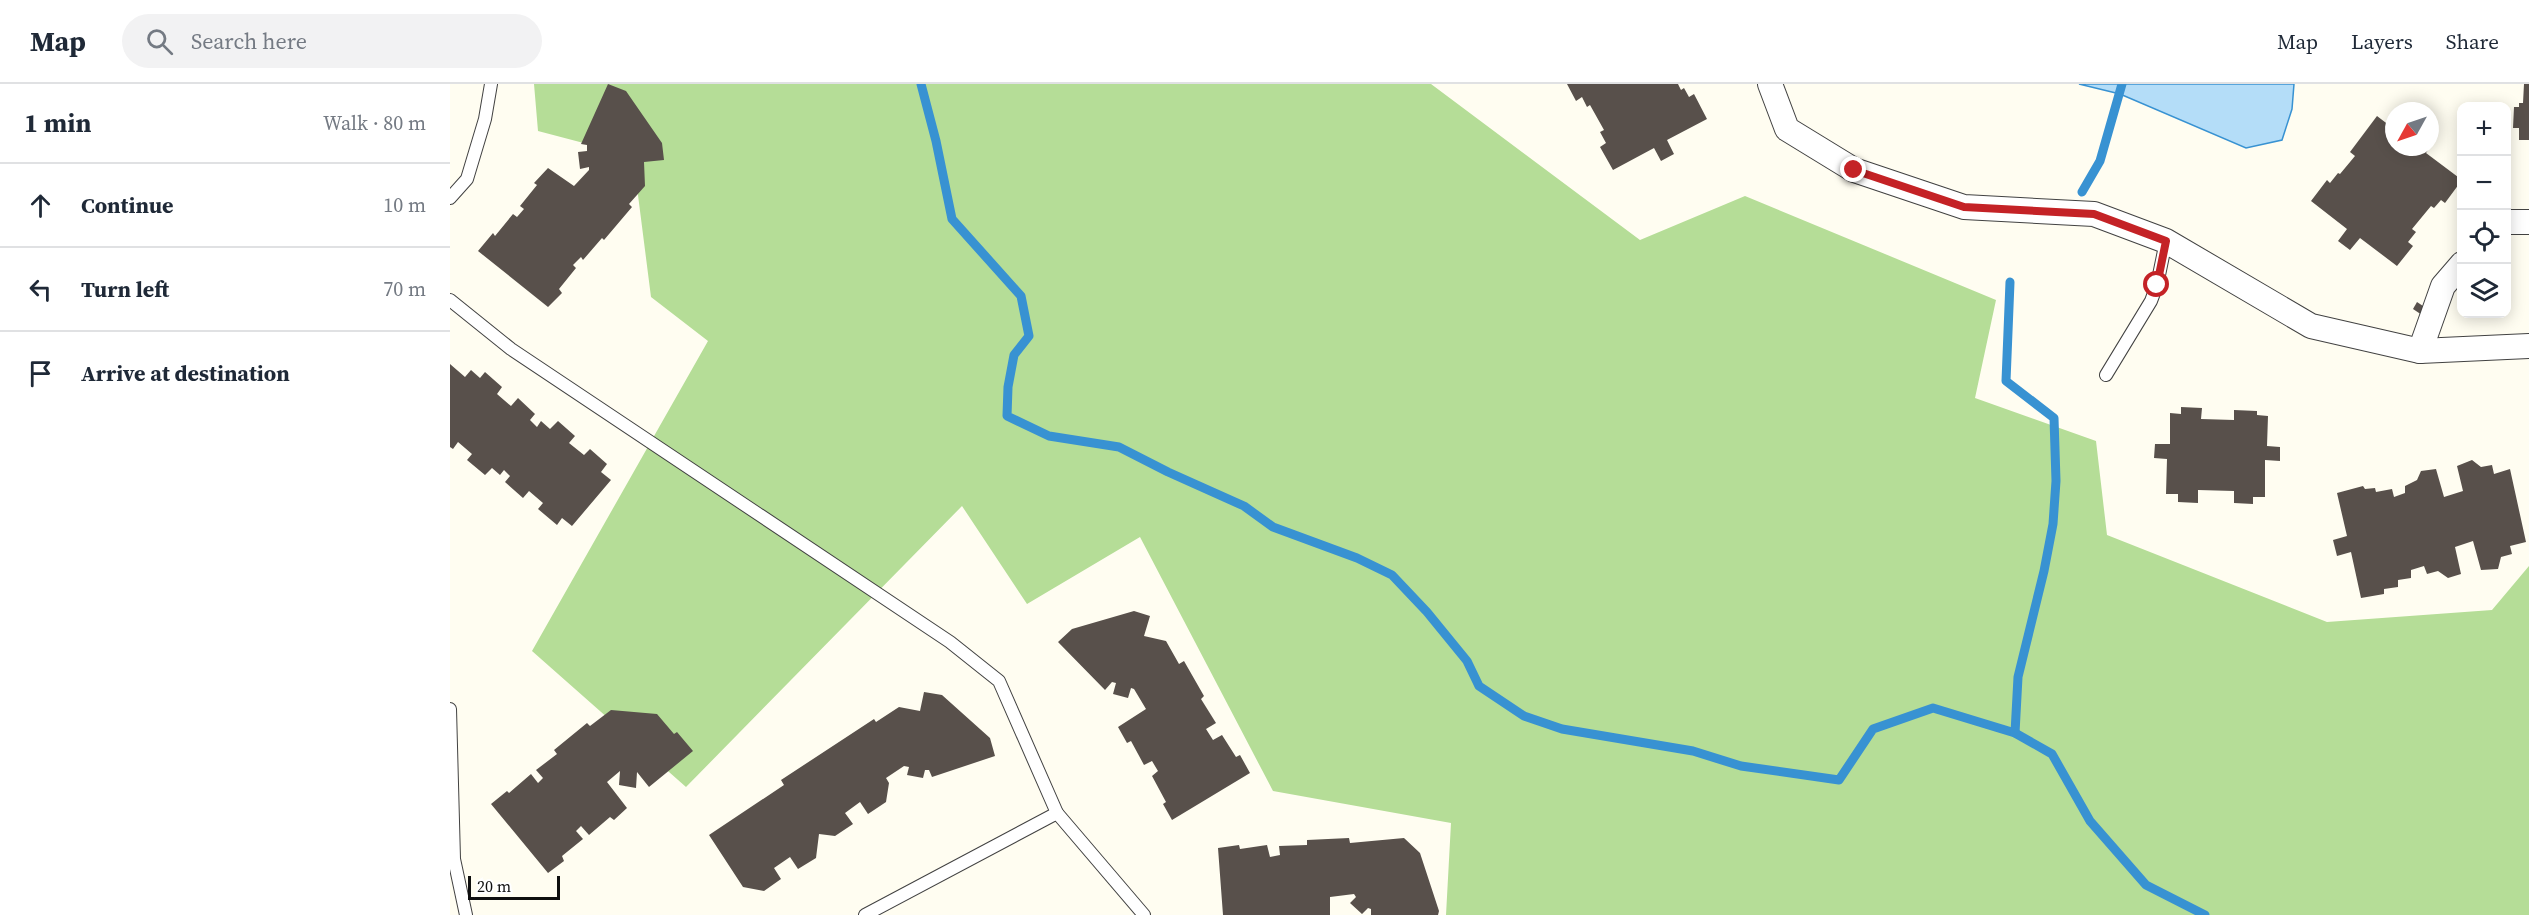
<!DOCTYPE html>
<meta charset="utf-8">
<style>
:root{--surface:#fff;--page:#f2f2f3;--text:#1f2937;--muted:#747a83;--line:#e0e1e3}
body{margin:0;font-family:"Source Serif 4",serif;background:var(--page);color:var(--text)}
.controls{position:absolute;right:18px;top:18px;display:grid;overflow:hidden;border-radius:12px;box-shadow:0 3px 15px #0003}
.controls button{width:54px;height:54px;display:grid;place-items:center;padding:0;border:0;border-bottom:2px solid var(--line);background:var(--surface);color:var(--text);font:30px sans-serif}
.compass{position:absolute;left:1935px;top:18px;width:54px;height:54px;border-radius:50%;background:var(--surface);box-shadow:0 3px 15px #0003;rotate:230deg}
.scale{position:absolute;left:18px;bottom:15px;width:92px;box-sizing:border-box;padding-left:6px;border:3px solid #0f0f0f;border-top:0;font-size:16px;line-height:21px;white-space:nowrap;color:#0f0f0f;-webkit-text-stroke:4px #fff;paint-order:stroke}
.stop{position:absolute;width:18px;height:18px;margin:-14px;border:4px solid #c42226;border-radius:50%;background:#fff}
.stop.end{background:#c42226;border-color:#fff;box-shadow:0 2px 6px #0008}
.list{margin:0;padding:0;list-style:none}
h2{display:flex;justify-content:space-between;align-items:center;height:78px;margin:0;padding:0 24px;font-size:26px}
h2 small{font-size:20px;font-weight:400;color:var(--muted)}
.list li{display:grid;grid-template-columns:39px 1fr auto;gap:18px;align-items:center;box-sizing:border-box;height:84px;padding:0 24px;border-top:2px solid var(--line)}
.list b{display:block;font-size:22px;white-space:nowrap}
.list em{font-size:20px;font-style:normal;color:var(--muted)}
.icon{flex:none;width:33px;height:33px;fill:none;stroke:currentColor;stroke-width:2;stroke-linecap:round;stroke-linejoin:round}
.map{position:relative;flex:none;width:2079px;height:831px;overflow:hidden}
header{display:flex;align-items:center;gap:36px;box-sizing:border-box;height:84px;padding:0 30px;background:var(--surface);border-bottom:2px solid var(--line)}
header strong{font-size:28px}
nav{display:flex;gap:33px;margin-inline-start:auto;font-size:21px}
.search{width:420px;height:54px;background:var(--page);display:flex;align-items:center;gap:15px;box-sizing:border-box;padding:0 21px;border-radius:33px;color:var(--muted);font-size:22px}
main{display:flex}
aside{flex:1;background:var(--surface)}
.map>svg:first-child{display:block}
</style>
<header>
<strong>Map</strong>
<div class="search"><svg class="icon" aria-label="search" viewBox="0 0 24 24"><circle cx="10" cy="10" r="6"/><path d="M15 15l6 6"/></svg>Search here</div>
<nav><a>Map</a><a>Layers</a><a>Share</a></nav>
</header>
<main>
<aside>
<h2>1 min<small>Walk · 80 m</small></h2>
<ul class="list">
<li><svg class="icon" aria-label="ahead" viewBox="0 0 24 24"><path d="M12 20V5M6 11l6-6 6 6"/></svg><div><b>Continue</b></div><em>10 m</em></li>
<li><svg class="icon" aria-label="left" viewBox="0 0 24 24"><path d="M17 20v-9H6M10 6l-5 5 5 5"/></svg><div><b>Turn left</b></div><em>70 m</em></li>
<li><svg class="icon" aria-label="arrive" viewBox="0 0 24 24"><path d="M6 21V4h12l-3 4 3 4H6"/></svg><div><b>Arrive at destination</b></div></li>
</ul>
</aside>
<div class="map">
<svg width="2079" height="831" viewBox="0 0 2079 831">
<rect width="100%" height="100%" fill="#fffdf1"/>
<path fill="#b5dd97" d="M 84,0 L 981,0 L 1190,156 L 1295,112 L 1546,216 L 1525,314 L 1646,357 L 1657,451 L 1877,538 L 2042,526 L 2079,482 L 2079,831 L 996,831 L 1001,739 L 823,707 L 690,453 L 577,520 L 512,422 L 236,703 L 82,567 L 258,257 L 201,213 L 183,72 L 88,47 Z"/>
<path fill="#b4ddf8" stroke="#3892d2" stroke-width="1.5" d="M 1629,0 L 1844,0 L 1842,25 L 1832,56 L 1796,64 L 1670,10 Z"/>
<g fill="none" stroke-linecap="round" stroke-linejoin="round">
<g stroke="#3892d2" stroke-width="9">
<path d="M 471,0 L 486,57 L 502,135 L 571,212 L 579,252 L 564,271 L 558,303 L 557,332 L 599,352 L 669,363 L 718,388 L 794,422 L 823,443 L 907,474 L 942,491 L 977,528 L 1017,577 L 1029,602 L 1074,632 L 1112,645 L 1243,667 L 1291,682 L 1389,696 L 1423,645 L 1483,624 L 1565,649 L 1602,670 L 1640,737 L 1696,801 L 1755,831"/>
<path d="M 1632,108 L 1650,77 L 1672,0"/>
<path d="M 1560,198 L 1556,297 L 1604,334 L 1606,397 L 1603,440 L 1594,487 L 1568,593 L 1565,649"/>
</g>
</g>
<g fill="#58504b">
<path d="M 158,0 L 176,7 L 212,59 L 214,76 L 194,78 L 195,102 L 179,120 L 182,123 L 154,156 L 152,154 L 133,176 L 131,173 L 123,181 L 126,184 L 109,205 L 112,209 L 98,223 L 28,167 L 43,149 L 45,152 L 63,130 L 67,133 L 74,125 L 70,122 L 87,101 L 84,99 L 98,84 L 124,102 L 139,86 L 139,83 L 130,85 L 128,68 L 137,67 L 137,61 L 131,60 Z"/>
<path d="M 1117,0 L 1228,0 L 1231,6 L 1234,4 L 1239,13 L 1244,10 L 1257,35 L 1217,56 L 1224,70 L 1211,77 L 1204,64 L 1163,86 L 1150,63 L 1156,59 L 1150,48 L 1154,46 L 1140,21 L 1137,23 L 1132,13 L 1126,17 Z"/>
<path d="M 2074,0 L 2079,0 L 2079,56 L 2069,56 L 2069,44 L 2063,44 L 2064,23 L 2069,23 L 2069,19 L 2073,19 Z"/>
<path d="M 1927,32 L 1944,45 L 1944,63 L 1980,63 L 1980,56 L 1983,59 L 1976,69 L 2012,96 L 1995,119 L 1991,116 L 1984,124 L 1981,122 L 1962,145 L 1966,148 L 1958,158 L 1963,162 L 1947,182 L 1910,154 L 1900,166 L 1888,157 L 1897,145 L 1861,117 L 1877,96 L 1880,99 L 1888,89 L 1890,90 L 1905,72 L 1900,68 Z"/>
<path d="M 1967,218 L 1979,226 L 1975,233 L 1963,225 Z"/>
<path d="M 0,280 L 15,293 L 21,286 L 30,294 L 35,288 L 52,303 L 47,310 L 61,322 L 68,314 L 85,330 L 80,336 L 87,343 L 91,337 L 100,345 L 108,337 L 125,352 L 119,359 L 134,371 L 140,365 L 157,380 L 151,388 L 161,396 L 122,442 L 112,434 L 107,441 L 88,425 L 93,419 L 79,407 L 73,414 L 55,398 L 60,392 L 54,386 L 50,391 L 42,384 L 35,391 L 17,376 L 22,370 L 8,358 L 3,365 L 0,363 Z"/>
<path d="M 1731,323 L 1752,324 L 1751,335 L 1784,336 L 1784,326 L 1807,327 L 1807,331 L 1818,332 L 1817,362 L 1830,363 L 1830,377 L 1815,376 L 1815,413 L 1803,413 L 1803,420 L 1784,419 L 1784,407 L 1748,406 L 1748,419 L 1728,418 L 1728,410 L 1716,410 L 1717,375 L 1704,374 L 1705,360 L 1720,360 L 1720,329 L 1731,330 Z"/>
<path d="M 2022,376 L 2031,383 L 2042,381 L 2044,390 L 2060,385 L 2076,458 L 2060,462 L 2062,470 L 2051,473 L 2048,485 L 2031,486 L 2023,457 L 2005,463 L 2011,490 L 1998,494 L 1988,487 L 1977,490 L 1974,482 L 1961,486 L 1961,494 L 1948,496 L 1948,503 L 1934,505 L 1934,510 L 1911,514 L 1901,468 L 1887,472 L 1883,456 L 1897,452 L 1887,409 L 1913,402 L 1915,405 L 1925,404 L 1926,408 L 1942,405 L 1944,413 L 1955,409 L 1955,402 L 1967,396 L 1971,387 L 1986,385 L 1994,413 L 2013,407 L 2007,382 Z"/>
<path d="M 684,527 L 700,532 L 694,552 L 716,557 L 729,580 L 734,577 L 754,612 L 751,615 L 766,639 L 756,645 L 763,656 L 772,651 L 786,673 L 790,671 L 800,689 L 722,736 L 713,720 L 716,718 L 702,692 L 708,687 L 702,677 L 694,681 L 681,657 L 677,659 L 668,643 L 696,625 L 684,605 L 681,604 L 678,614 L 663,610 L 666,599 L 662,598 L 655,606 L 608,558 L 622,545 Z"/>
<path d="M 474,608 L 492,611 L 540,654 L 545,672 L 482,693 L 479,686 L 475,686 L 473,694 L 457,691 L 459,683 L 454,682 L 436,694 L 439,699 L 436,718 L 418,730 L 410,718 L 395,729 L 403,740 L 385,752 L 369,750 L 366,774 L 348,785 L 340,773 L 324,784 L 331,795 L 314,807 L 293,803 L 259,751 L 334,701 L 331,696 L 424,635 L 426,638 L 449,623 L 470,627 Z"/>
<path d="M 161,626 L 207,630 L 224,650 L 227,648 L 243,667 L 199,703 L 187,688 L 186,704 L 169,701 L 170,687 L 157,698 L 177,724 L 164,736 L 160,733 L 139,751 L 131,742 L 126,747 L 133,755 L 112,772 L 114,777 L 98,789 L 41,720 L 57,707 L 59,709 L 81,690 L 88,699 L 93,694 L 86,686 L 107,670 L 104,666 L 137,639 L 140,642 Z"/>
<path d="M 899,754 L 900,759 L 954,754 L 970,769 L 989,827 L 988,831 L 921,831 L 921,825 L 918,824 L 912,830 L 900,819 L 906,813 L 904,810 L 880,813 L 880,831 L 773,831 L 768,764 L 789,761 L 790,765 L 817,761 L 820,773 L 830,771 L 829,762 L 857,761 L 857,756 Z"/>
</g>
<g fill="none" stroke-linecap="round" stroke-linejoin="round">
<g stroke="#424242" stroke-width="14">
<g id="lane">
<path d="M 0,114 L 17,95 L 35,35 L 41,0"/>
<path d="M 0,216 L 61,265 L 500,558 L 549,597 L 607,729"/>
<path d="M 1656,291 L 1701,217 L 1707,201 L 1716,157"/>
<path d="M 0,625 L 4,775 L 16,831"/>
<path d="M 415,831 L 607,729 L 694,831"/>
</g>
</g>
<g stroke="#424242" stroke-width="26">
<g id="street">
<path d="M 1320,0 L 1337,45 L 1404,86 L 1514,123 L 1644,130 L 1716,157 L 1861,242 L 1970,267 L 2079,262"/>
<path d="M 2056,138 L 2079,138"/>
<path d="M 1970,267 L 1993,202 L 2012,180"/>
</g>
</g>
<use href="#lane" stroke="#fff" stroke-width="12"/>
<use href="#street" stroke="#fff" stroke-width="24"/>
</g>
<g fill="none" stroke-linecap="round" stroke-linejoin="round">
<path stroke="#c42226" stroke-width="8" d="M 1404,86 L 1514,123 L 1644,130 L 1716,157 L 1707,201"/>
</g>
</svg>
<div class="controls">
<button>+</button>
<button>−</button>
<button><svg class="icon" aria-label="locate" viewBox="0 0 24 24"><circle cx="12" cy="12" r="6"/><path d="M12 2v4M12 18v4M2 12h4M18 12h4"/></svg></button>
<button><svg class="icon" aria-label="layers" viewBox="0 0 24 24"><path d="M12 4l9 5-9 5-9-5zM3 14l9 5 9-5"/></svg></button>
</div>
<svg class="compass" viewBox="-18 -18 36 36"><path d="M0-13l5 13h-10z" fill="#e53935"/><path d="M0 13l5-13h-10z" fill="#747a83"/></svg>
<div class="scale">20 m</div>
<div class="stop" style="left:1707px;top:201px"></div>
<div class="stop end" style="left:1404px;top:86px"></div>
</div>
</main>
